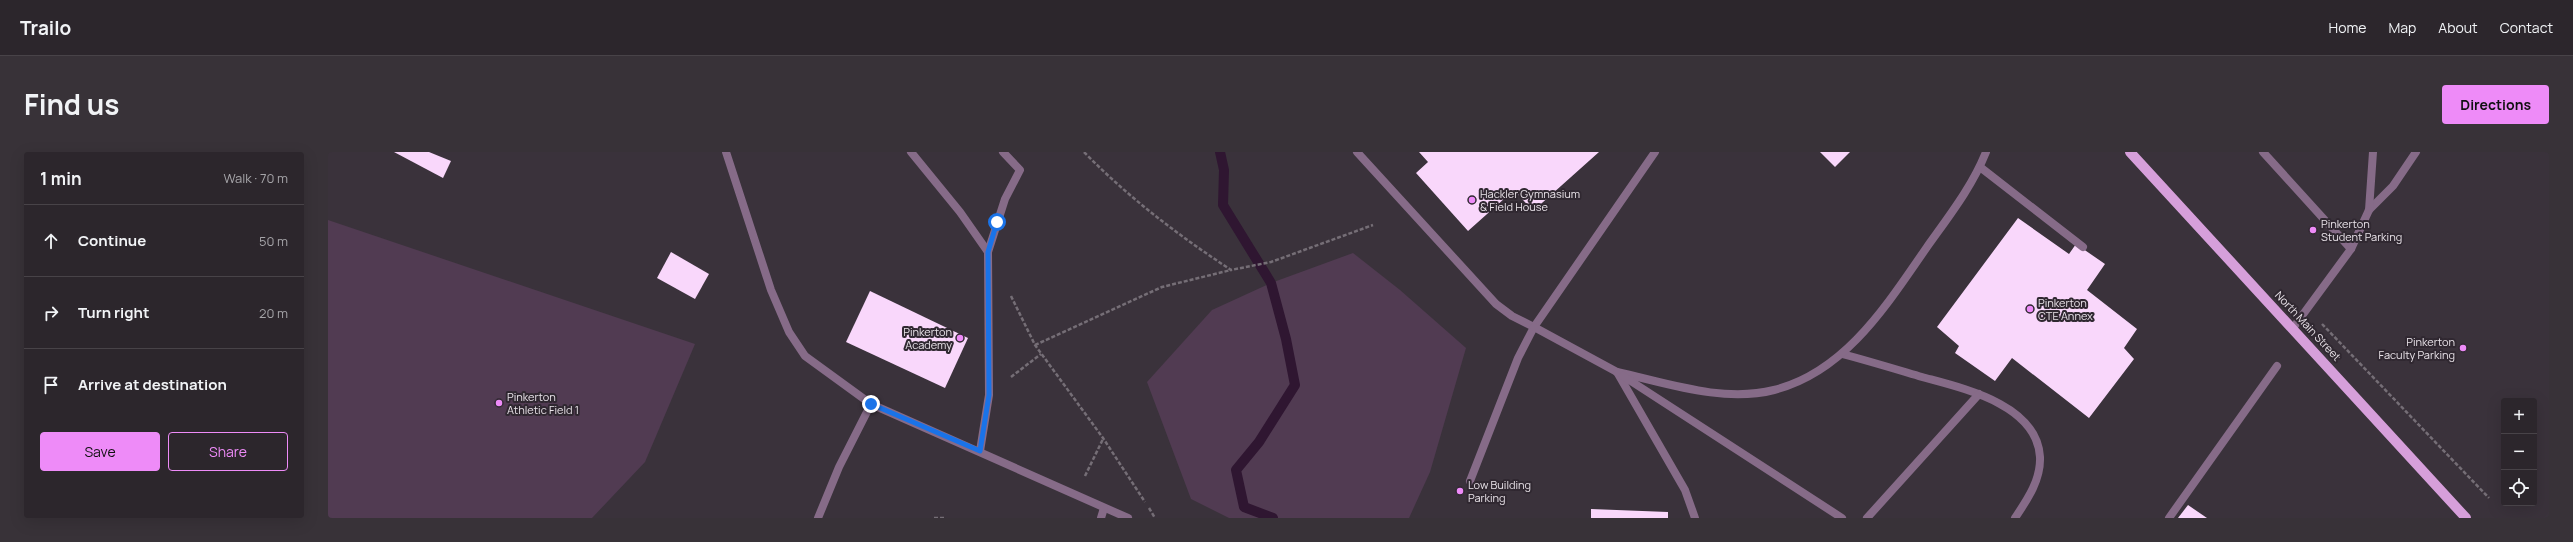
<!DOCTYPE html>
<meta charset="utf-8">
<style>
:root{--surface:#2c262c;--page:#383238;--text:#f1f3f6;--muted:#a6a5a9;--line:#484348;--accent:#ee8bf8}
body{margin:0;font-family:Manrope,sans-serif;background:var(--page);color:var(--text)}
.controls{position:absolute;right:12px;bottom:12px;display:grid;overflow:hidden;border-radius:4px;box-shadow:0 4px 16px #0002}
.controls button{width:36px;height:36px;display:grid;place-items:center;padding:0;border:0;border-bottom:1px solid var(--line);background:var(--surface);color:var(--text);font:20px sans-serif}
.stop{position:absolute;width:12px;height:12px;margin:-9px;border:3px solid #1a73e8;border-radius:50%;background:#fff}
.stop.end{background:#1a73e8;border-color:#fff;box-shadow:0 1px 4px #0008}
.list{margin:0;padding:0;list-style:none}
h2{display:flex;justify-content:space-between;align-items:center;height:52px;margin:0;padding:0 16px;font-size:17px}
h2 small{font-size:13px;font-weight:400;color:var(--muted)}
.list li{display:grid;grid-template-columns:26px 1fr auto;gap:12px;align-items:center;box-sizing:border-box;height:72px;padding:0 16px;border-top:1px solid var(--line)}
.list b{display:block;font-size:15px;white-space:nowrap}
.list em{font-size:13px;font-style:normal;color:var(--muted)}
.actions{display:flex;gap:8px;padding:12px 16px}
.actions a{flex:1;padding:9px 0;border:1px solid var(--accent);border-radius:4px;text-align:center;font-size:14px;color:var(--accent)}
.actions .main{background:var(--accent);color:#111}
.icon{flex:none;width:22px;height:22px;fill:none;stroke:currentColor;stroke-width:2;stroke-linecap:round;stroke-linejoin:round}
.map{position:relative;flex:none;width:2221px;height:366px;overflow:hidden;border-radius:4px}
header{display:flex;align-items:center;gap:24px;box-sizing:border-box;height:56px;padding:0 20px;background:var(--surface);border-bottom:1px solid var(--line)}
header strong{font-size:19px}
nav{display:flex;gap:22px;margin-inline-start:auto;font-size:14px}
.intro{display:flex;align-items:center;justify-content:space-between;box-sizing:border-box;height:96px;padding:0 24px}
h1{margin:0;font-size:28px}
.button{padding:10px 18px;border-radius:4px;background:var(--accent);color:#111;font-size:14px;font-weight:700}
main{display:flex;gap:24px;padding:0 24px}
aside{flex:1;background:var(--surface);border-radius:4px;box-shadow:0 4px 16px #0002}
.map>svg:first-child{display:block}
</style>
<header>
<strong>Trailo</strong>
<nav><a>Home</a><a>Map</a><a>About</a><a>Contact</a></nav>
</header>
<div class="intro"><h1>Find us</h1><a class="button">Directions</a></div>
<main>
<aside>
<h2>1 min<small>Walk · 70 m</small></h2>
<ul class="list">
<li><svg class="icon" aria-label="ahead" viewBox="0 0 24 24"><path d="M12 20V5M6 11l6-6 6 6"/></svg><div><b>Continue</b></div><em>50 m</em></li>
<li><svg class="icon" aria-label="right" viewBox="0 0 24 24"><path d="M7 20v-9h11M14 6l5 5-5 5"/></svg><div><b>Turn right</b></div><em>20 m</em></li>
<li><svg class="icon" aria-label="arrive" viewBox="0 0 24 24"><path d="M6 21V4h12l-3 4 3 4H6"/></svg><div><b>Arrive at destination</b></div></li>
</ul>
<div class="actions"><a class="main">Save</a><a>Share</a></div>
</aside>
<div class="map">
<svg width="2221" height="366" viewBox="0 0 2221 366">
<rect width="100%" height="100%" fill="#3a323b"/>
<g fill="#513b52">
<path d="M 0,68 L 367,192 L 317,310 L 264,366 L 0,366 Z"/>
<path d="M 1025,101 L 1072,138 L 1138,196 L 1102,320 L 1081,366 L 901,366 L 863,347 L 819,230 L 884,158 L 943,131 Z"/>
</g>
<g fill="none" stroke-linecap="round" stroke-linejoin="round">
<path stroke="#2f1631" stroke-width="10" d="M 892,0 L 896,18 L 895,53 L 943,131 L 958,187 L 967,233 L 931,290 L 908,318 L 916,355 L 945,366"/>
</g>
<g fill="#f9d7fb">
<path d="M 66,0 L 101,0 L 123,9 L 115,26 Z"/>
<path d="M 1091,0 L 1271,0 L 1205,59 L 1186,38 L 1140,79 L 1088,21 L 1100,10 Z"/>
<path d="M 1492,0 L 1522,0 L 1507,15 Z"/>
<path d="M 1690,66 L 1741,102 L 1748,92 L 1777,112 L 1759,138 L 1809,177 L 1796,196 L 1806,207 L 1761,266 L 1684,206 L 1667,229 L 1627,201 L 1631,194 L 1609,175 Z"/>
<path d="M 343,100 L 381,122 L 367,147 L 329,126 Z"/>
<path d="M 542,139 L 640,186 L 617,236 L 518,190 Z"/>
<path d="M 1860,353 L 1879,366 L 1850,366 Z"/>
<path d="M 1263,357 L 1340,360 L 1340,366 L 1263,366 Z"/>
</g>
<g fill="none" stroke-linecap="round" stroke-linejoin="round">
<g stroke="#756e76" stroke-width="2.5" stroke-dasharray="4 2" stroke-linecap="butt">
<path d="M 756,0 C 801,46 850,83 903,118 L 943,110 L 1045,73"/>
<path d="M 683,144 L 707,193 L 775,286 L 817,350"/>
<path d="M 1994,172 L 2161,346"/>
<path d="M 707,193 L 834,135 L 903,118"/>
<path d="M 683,225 L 713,202"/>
<path d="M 757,324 L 775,287"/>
<path d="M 821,356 L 827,366"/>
<path d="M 606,366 L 616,366"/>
</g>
<g stroke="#866b88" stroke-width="8">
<path d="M 398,0 L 443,138 L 461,180 L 477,204 L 543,252 L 800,366"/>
<path d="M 583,0 L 632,60 L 660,100 L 661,243 L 652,299"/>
<path d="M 1029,0 L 1168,152 L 1184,164 L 1206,175"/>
<path d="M 1935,0 L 2023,97"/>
<path d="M 2041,58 L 2065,34 L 2088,0"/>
<path d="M 1965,176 L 2023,97 L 2041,58 L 2045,0"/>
<path d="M 1142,329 L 1190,206 L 1206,175 L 1327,0"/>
<path d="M 490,366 L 511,315 L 543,252"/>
<path d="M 773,366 L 776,356"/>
</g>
<g stroke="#866b88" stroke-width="8">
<path d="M 1652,15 L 1755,95"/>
<path d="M 660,100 L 677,47 L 692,18 L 675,0"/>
<path d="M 1206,175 L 1289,220 L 1357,338 L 1367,366"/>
<path d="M 1514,202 C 1541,209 1567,217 1594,225 C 1634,236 1709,252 1712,305 C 1713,328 1699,348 1687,366"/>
<path d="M 1289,220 C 1339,231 1395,251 1446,238 C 1518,220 1560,151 1599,95 C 1621,64 1644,35 1658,0"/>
<path d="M 1295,224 L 1514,366"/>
<path d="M 1539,366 L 1651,242"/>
<path d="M 1841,366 L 1949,214"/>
</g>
<path stroke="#d69fda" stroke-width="10" d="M 1802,0 L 2138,366"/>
</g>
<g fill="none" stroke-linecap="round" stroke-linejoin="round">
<path stroke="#1a73e8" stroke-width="5" d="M 543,252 L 652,299 L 661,243 L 660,100 L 669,70"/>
</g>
<g fill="#ee8bf8" stroke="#302831" stroke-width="1.5">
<circle cx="1144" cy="48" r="4"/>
<circle cx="1985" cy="78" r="4"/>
<circle cx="1702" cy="157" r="4"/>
<circle cx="632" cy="186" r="4"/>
<circle cx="2135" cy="196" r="4"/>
<circle cx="171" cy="251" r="4"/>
<circle cx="1132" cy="339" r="4"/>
</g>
<g text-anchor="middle" stroke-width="4" stroke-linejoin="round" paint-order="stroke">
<g font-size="11" fill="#e9e3e9" stroke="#302831" text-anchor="start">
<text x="1152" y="46">Hackler Gymnasium<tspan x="1152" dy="13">&amp; Field House</tspan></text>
<text x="1993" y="76">Pinkerton<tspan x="1993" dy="13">Student Parking</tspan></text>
<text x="1710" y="155">Pinkerton<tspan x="1710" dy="13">CTE Annex</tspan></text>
<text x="624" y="184" text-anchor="end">Pinkerton<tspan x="624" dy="13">Academy</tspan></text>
<text x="2127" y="194" text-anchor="end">Pinkerton<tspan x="2127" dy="13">Faculty Parking</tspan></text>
<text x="179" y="249">Pinkerton<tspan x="179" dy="13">Athletic Field 1</tspan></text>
<text x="1140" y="337">Low Building<tspan x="1140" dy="13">Parking</tspan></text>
</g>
<g font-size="11" fill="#e9e3e9" stroke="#302831">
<text transform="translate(1980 174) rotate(47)" y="4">North Main Street</text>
</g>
</g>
</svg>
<div class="controls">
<button>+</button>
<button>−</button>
<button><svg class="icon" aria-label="locate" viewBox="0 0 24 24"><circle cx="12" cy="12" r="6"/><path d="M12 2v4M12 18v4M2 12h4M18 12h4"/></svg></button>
</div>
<div class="stop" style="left:669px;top:70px"></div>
<div class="stop end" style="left:543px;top:252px"></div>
</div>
</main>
